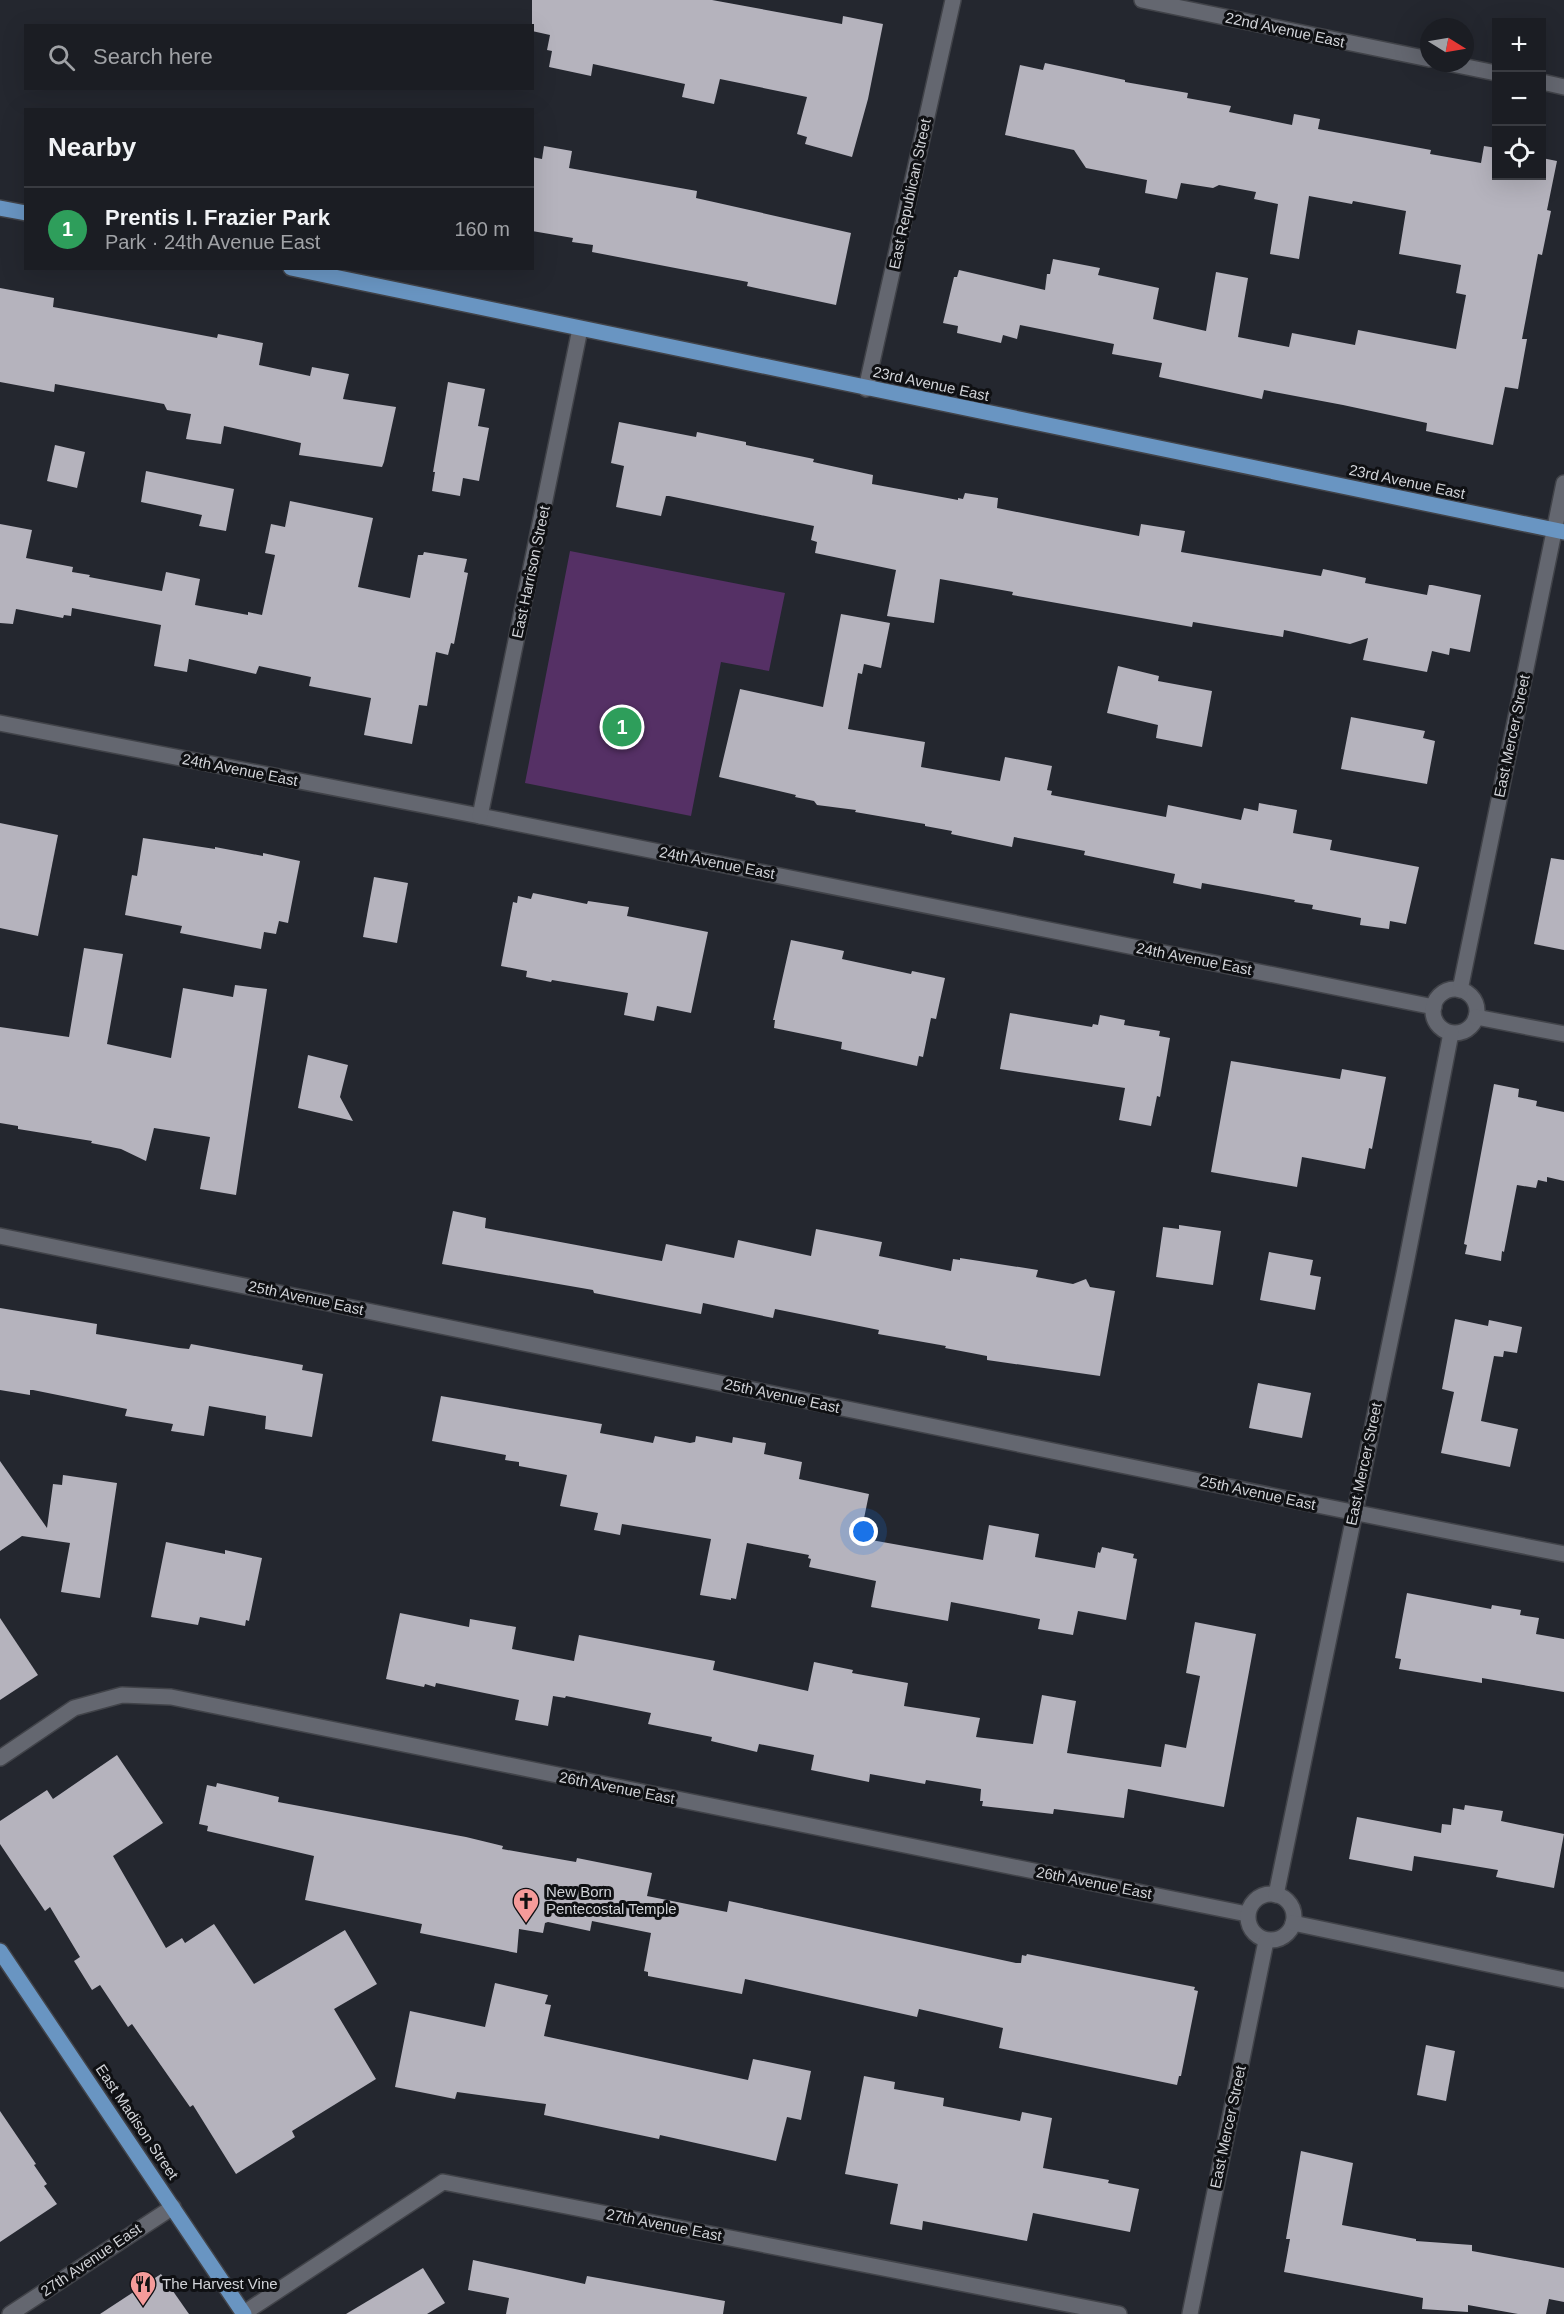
<!DOCTYPE html>
<meta charset="utf-8">
<style>
:root{--surface:#1b1d23;--page:#282a30;--text:#f1f3f6;--muted:#a0a2a6;--line:#393b41;--accent:#f59b9a}
body{margin:0;font-family:Helvetica,sans-serif;background:var(--page);color:var(--text)}
.controls{position:absolute;right:18px;top:18px;display:grid;overflow:hidden;border-radius:0px;box-shadow:0 6px 24px #0002}
.controls button{width:54px;height:54px;display:grid;place-items:center;padding:0;border:0;border-bottom:2px solid var(--line);background:var(--surface);color:var(--text);font:30px sans-serif}
.compass{position:absolute;left:1420px;top:18px;width:54px;height:54px;border-radius:50%;background:var(--surface);box-shadow:0 6px 24px #0002;rotate:101deg}
.you{position:absolute;left:864px;top:1532px;width:21px;height:21px;margin:-15px;border:4px solid #fff;border-radius:50%;background:#1a73e8;box-shadow:0 0 0 9px #1a73e833}
.badge{display:grid;place-items:center;width:39px;height:39px;border-radius:50%;background:var(--accent);color:#fff;font-size:20px;font-weight:700}
.pin{position:absolute;translate:-50% -50%;border:3px solid #fff;box-shadow:0 2px 6px #0006}
.list{margin:0;padding:0;list-style:none}
h2{display:flex;justify-content:space-between;align-items:center;height:78px;margin:0;padding:0 24px;font-size:26px}
h2 small{font-size:20px;font-weight:400;color:var(--muted)}
.list li{display:grid;grid-template-columns:39px 1fr auto;gap:18px;align-items:center;box-sizing:border-box;height:84px;padding:0 24px;border-top:2px solid var(--line)}
.list b{display:block;font-size:22px;white-space:nowrap}
.list p{margin:0;font-size:20px;white-space:nowrap;color:var(--muted)}
.list em{font-size:20px;font-style:normal;color:var(--muted)}
.icon{flex:none;width:33px;height:33px;fill:none;stroke:currentColor;stroke-width:2;stroke-linecap:round;stroke-linejoin:round}
.map{position:relative;flex:none;width:1564px;height:2314px;overflow:hidden}
.search{position:absolute;background:var(--surface);box-shadow:0 6px 24px #0002;left:24px;top:24px;width:510px;height:66px;display:flex;align-items:center;gap:15px;box-sizing:border-box;padding:0 21px;border-radius:0px;color:var(--muted);font-size:22px}
.panel{position:absolute;background:var(--surface);box-shadow:0 6px 24px #0002;left:24px;top:108px;width:510px;height:162px;border-radius:0px}
.map>svg:first-child{display:block}
</style>
<div class="map">
<svg width="1564" height="2314" viewBox="0 0 1564 2314">
<rect width="100%" height="100%" fill="#24272f"/>
<path fill="#553065" d="M 570,551 L 785,593 L 769,671 L 721,662 L 691,816 L 525,783 Z"/>
<g fill="#b5b3bd">
<path d="M 532,0 L 712,0 L 842,24 L 843,16 L 883,24 L 868,99 L 852,157 L 805,144 L 807,137 L 797,134 L 807,97 L 720,79 L 714,104 L 682,97 L 685,84 L 593,64 L 591,76 L 549,67 L 552,51 L 547,50 L 550,35 L 532,31 Z"/>
<path d="M 1045,63 L 1125,80 L 1125,82 L 1188,93 L 1187,98 L 1231,106 L 1229,112 L 1292,125 L 1294,114 L 1320,119 L 1318,129 L 1431,150 L 1430,154 L 1481,163 L 1484,146 L 1497,148 L 1497,176 L 1542,176 L 1542,158 L 1557,161 L 1547,210 L 1551,211 L 1542,255 L 1538,254 L 1522,339 L 1527,339 L 1518,389 L 1505,387 L 1493,445 L 1426,431 L 1427,423 L 1343,405 L 1264,390 L 1262,399 L 1159,377 L 1162,363 L 1112,354 L 1114,344 L 1020,325 L 1017,339 L 1003,335 L 1001,343 L 957,333 L 958,326 L 943,323 L 954,277 L 957,277 L 959,270 L 1045,290 L 1047,274 L 1050,274 L 1053,259 L 1100,268 L 1098,275 L 1159,288 L 1153,319 L 1206,331 L 1216,272 L 1248,278 L 1238,337 L 1289,347 L 1292,333 L 1355,345 L 1358,330 L 1456,349 L 1466,295 L 1456,293 L 1461,265 L 1399,254 L 1406,211 L 1353,201 L 1352,204 L 1309,196 L 1299,259 L 1270,254 L 1278,204 L 1254,199 L 1256,192 L 1219,185 L 1213,188 L 1181,183 L 1177,199 L 1145,193 L 1147,180 L 1086,168 L 1074,150 L 1005,135 L 1020,65 L 1043,70 Z"/>
<path d="M 544,146 L 572,151 L 569,168 L 697,191 L 696,198 L 851,233 L 836,305 L 747,286 L 748,282 L 592,252 L 593,245 L 572,242 L 573,238 L 532,231 L 532,157 L 542,159 Z"/>
<path d="M 0,288 L 54,298 L 53,307 L 80,312 L 217,338 L 218,334 L 263,343 L 259,365 L 310,376 L 312,367 L 349,374 L 343,399 L 396,407 L 384,462 L 382,467 L 299,455 L 301,443 L 224,426 L 221,444 L 186,439 L 191,414 L 167,410 L 164,404 L 55,384 L 54,392 L 0,382 Z"/>
<path d="M 448,382 L 485,389 L 478,426 L 489,428 L 479,481 L 463,478 L 460,496 L 432,491 L 435,472 L 433,472 Z"/>
<path d="M 619,422 L 696,437 L 697,432 L 746,442 L 746,445 L 814,459 L 813,462 L 873,475 L 872,484 L 958,500 L 958,498 L 963,499 L 965,493 L 998,498 L 997,508 L 1077,524 L 1139,536 L 1141,524 L 1185,531 L 1181,552 L 1321,576 L 1323,569 L 1366,578 L 1365,583 L 1427,595 L 1429,585 L 1432,585 L 1481,595 L 1470,652 L 1450,648 L 1449,655 L 1432,651 L 1427,672 L 1363,660 L 1368,638 L 1350,644 L 1284,630 L 1283,637 L 1193,622 L 1192,627 L 1012,595 L 1013,592 L 940,579 L 934,623 L 887,616 L 896,570 L 815,553 L 817,542 L 811,540 L 814,526 L 669,496 L 666,496 L 661,516 L 616,507 L 624,466 L 611,463 Z"/>
<path d="M 55,445 L 85,452 L 77,488 L 47,481 Z"/>
<path d="M 146,471 L 234,489 L 226,531 L 199,526 L 202,515 L 141,502 Z"/>
<path d="M 290,501 L 373,518 L 358,587 L 410,598 L 418,555 L 423,555 L 424,552 L 467,559 L 464,572 L 468,573 L 454,644 L 451,643 L 448,655 L 436,652 L 427,706 L 419,705 L 412,744 L 364,735 L 371,698 L 309,686 L 311,677 L 259,666 L 256,674 L 189,659 L 187,672 L 154,666 L 161,625 L 72,608 L 71,616 L 64,615 L 63,618 L 16,609 L 13,624 L 0,623 L 0,524 L 32,530 L 26,558 L 73,567 L 72,572 L 90,575 L 89,577 L 162,591 L 166,572 L 200,579 L 195,605 L 248,615 L 248,612 L 262,615 L 275,555 L 265,553 L 271,524 L 285,527 Z"/>
<path d="M 841,614 L 890,623 L 881,668 L 864,664 L 862,674 L 858,673 L 848,729 L 925,742 L 921,767 L 1000,781 L 1005,757 L 1052,766 L 1047,790 L 1052,791 L 1051,795 L 1166,817 L 1168,805 L 1241,820 L 1244,808 L 1258,811 L 1259,803 L 1297,810 L 1293,833 L 1332,840 L 1330,850 L 1419,867 L 1406,924 L 1390,921 L 1389,929 L 1360,925 L 1361,918 L 1312,909 L 1313,905 L 1294,902 L 1295,900 L 1202,883 L 1201,889 L 1173,883 L 1175,874 L 1084,855 L 1085,851 L 1014,837 L 1012,847 L 951,834 L 952,831 L 925,826 L 925,824 L 855,812 L 856,810 L 817,805 L 814,801 L 795,797 L 796,795 L 719,777 L 740,689 L 823,707 Z"/>
<path d="M 1118,666 L 1159,676 L 1158,681 L 1212,691 L 1202,747 L 1156,738 L 1158,725 L 1107,713 Z"/>
<path d="M 1351,717 L 1425,731 L 1423,738 L 1435,741 L 1427,784 L 1341,769 Z"/>
<path d="M 0,823 L 58,835 L 38,936 L 0,928 Z"/>
<path d="M 143,838 L 215,849 L 215,847 L 263,856 L 263,853 L 300,861 L 288,923 L 279,921 L 276,934 L 264,932 L 261,949 L 180,933 L 182,926 L 125,915 L 132,875 L 137,876 Z"/>
<path d="M 1551,858 L 1564,860 L 1564,950 L 1534,944 Z"/>
<path d="M 374,877 L 408,883 L 397,943 L 363,937 Z"/>
<path d="M 533,893 L 587,904 L 588,901 L 629,907 L 627,916 L 708,932 L 691,1013 L 657,1006 L 654,1021 L 624,1015 L 628,993 L 552,980 L 551,982 L 526,977 L 527,971 L 501,966 L 513,902 L 517,903 L 518,896 L 531,899 Z"/>
<path d="M 791,940 L 844,951 L 842,959 L 911,974 L 912,971 L 945,978 L 936,1019 L 931,1018 L 923,1057 L 919,1056 L 917,1066 L 841,1049 L 842,1042 L 774,1028 L 775,1020 L 773,1020 Z"/>
<path d="M 84,948 L 123,954 L 107,1044 L 171,1058 L 183,988 L 233,997 L 235,985 L 267,989 L 236,1195 L 200,1189 L 210,1137 L 154,1128 L 146,1161 L 121,1149 L 91,1143 L 92,1141 L 18,1129 L 18,1126 L 0,1123 L 0,1027 L 69,1037 Z"/>
<path d="M 1010,1013 L 1092,1027 L 1093,1024 L 1098,1025 L 1100,1015 L 1125,1020 L 1124,1025 L 1160,1031 L 1159,1036 L 1170,1038 L 1160,1097 L 1157,1096 L 1151,1126 L 1119,1120 L 1125,1088 L 1000,1069 Z"/>
<path d="M 308,1055 L 348,1065 L 340,1097 L 353,1121 L 298,1108 Z"/>
<path d="M 1231,1061 L 1340,1079 L 1342,1069 L 1386,1077 L 1372,1149 L 1369,1148 L 1365,1169 L 1302,1157 L 1297,1187 L 1211,1172 Z"/>
<path d="M 1494,1084 L 1519,1089 L 1518,1097 L 1537,1101 L 1536,1106 L 1564,1112 L 1564,1181 L 1547,1177 L 1547,1182 L 1538,1180 L 1536,1188 L 1517,1185 L 1504,1252 L 1502,1251 L 1501,1261 L 1465,1254 L 1467,1245 L 1464,1244 Z"/>
<path d="M 453,1211 L 486,1218 L 485,1228 L 662,1261 L 666,1244 L 734,1258 L 738,1240 L 811,1256 L 816,1229 L 882,1242 L 879,1256 L 951,1271 L 953,1259 L 960,1260 L 960,1258 L 1038,1270 L 1036,1277 L 1073,1284 L 1086,1279 L 1090,1287 L 1115,1291 L 1100,1376 L 987,1360 L 987,1356 L 945,1348 L 946,1346 L 878,1334 L 879,1330 L 775,1309 L 773,1318 L 703,1303 L 701,1314 L 594,1293 L 593,1290 L 442,1264 Z"/>
<path d="M 1179,1225 L 1221,1231 L 1213,1285 L 1156,1277 L 1163,1227 L 1179,1229 Z"/>
<path d="M 1269,1252 L 1313,1260 L 1310,1275 L 1321,1277 L 1315,1310 L 1260,1300 Z"/>
<path d="M 0,1308 L 97,1324 L 96,1334 L 179,1348 L 189,1349 L 191,1344 L 303,1365 L 302,1370 L 323,1374 L 312,1437 L 265,1429 L 266,1416 L 209,1406 L 204,1436 L 171,1431 L 173,1424 L 125,1416 L 127,1409 L 33,1390 L 30,1390 L 30,1395 L 0,1390 Z"/>
<path d="M 1455,1319 L 1488,1326 L 1489,1320 L 1522,1327 L 1517,1353 L 1504,1351 L 1503,1357 L 1494,1356 L 1481,1421 L 1518,1429 L 1510,1467 L 1441,1453 L 1454,1392 L 1442,1389 Z"/>
<path d="M 1258,1383 L 1311,1393 L 1302,1438 L 1249,1428 Z"/>
<path d="M 441,1396 L 602,1424 L 600,1433 L 653,1443 L 655,1436 L 690,1443 L 695,1442 L 696,1436 L 732,1443 L 733,1437 L 766,1443 L 764,1454 L 802,1462 L 799,1479 L 869,1494 L 860,1538 L 983,1560 L 989,1525 L 1039,1534 L 1035,1557 L 1095,1568 L 1098,1552 L 1100,1553 L 1102,1547 L 1134,1554 L 1133,1558 L 1137,1559 L 1126,1620 L 1078,1611 L 1073,1635 L 1038,1629 L 1040,1619 L 951,1602 L 948,1621 L 871,1607 L 876,1581 L 809,1567 L 811,1559 L 808,1558 L 809,1555 L 747,1543 L 736,1599 L 731,1598 L 731,1600 L 700,1595 L 711,1539 L 622,1524 L 620,1535 L 594,1530 L 598,1513 L 560,1506 L 567,1475 L 519,1466 L 519,1462 L 505,1460 L 506,1455 L 432,1441 Z"/>
<path d="M 0,1461 L 47,1528 L 53,1484 L 62,1485 L 63,1475 L 117,1483 L 100,1598 L 61,1592 L 70,1543 L 22,1536 L 0,1551 Z"/>
<path d="M 166,1542 L 225,1554 L 225,1550 L 262,1558 L 249,1621 L 246,1620 L 245,1626 L 200,1617 L 198,1625 L 151,1617 Z"/>
<path d="M 1407,1593 L 1491,1609 L 1492,1605 L 1521,1610 L 1520,1615 L 1539,1618 L 1536,1634 L 1564,1639 L 1564,1692 L 1482,1678 L 1482,1683 L 1399,1669 L 1401,1659 L 1395,1658 Z"/>
<path d="M 400,1613 L 469,1627 L 470,1619 L 516,1627 L 512,1649 L 574,1661 L 579,1635 L 715,1661 L 713,1670 L 808,1691 L 814,1662 L 853,1670 L 852,1673 L 908,1683 L 904,1706 L 980,1718 L 976,1737 L 1033,1744 L 1042,1695 L 1076,1701 L 1067,1753 L 1161,1767 L 1165,1744 L 1186,1748 L 1200,1676 L 1186,1673 L 1195,1622 L 1256,1634 L 1224,1807 L 1128,1789 L 1124,1818 L 1054,1809 L 1053,1814 L 982,1806 L 983,1801 L 980,1801 L 981,1789 L 926,1780 L 925,1784 L 870,1774 L 869,1782 L 811,1770 L 814,1755 L 759,1744 L 757,1752 L 711,1741 L 712,1737 L 648,1724 L 651,1713 L 566,1696 L 565,1698 L 553,1696 L 548,1726 L 515,1720 L 519,1700 L 436,1683 L 435,1687 L 425,1684 L 424,1687 L 386,1679 Z"/>
<path d="M 0,1618 L 38,1675 L 0,1700 Z"/>
<path d="M 117,1755 L 163,1823 L 113,1856 L 166,1948 L 182,1938 L 185,1943 L 214,1924 L 254,1984 L 345,1930 L 377,1984 L 334,2009 L 376,2079 L 292,2131 L 295,2137 L 236,2174 L 193,2105 L 190,2107 L 132,2024 L 128,2027 L 100,1985 L 92,1990 L 74,1961 L 80,1957 L 50,1907 L 45,1911 L 0,1844 L 0,1821 L 47,1790 L 53,1799 Z"/>
<path d="M 217,1783 L 279,1797 L 278,1802 L 466,1837 L 503,1846 L 502,1849 L 576,1862 L 577,1858 L 652,1873 L 647,1896 L 727,1912 L 729,1901 L 1016,1963 L 1021,1963 L 1022,1955 L 1026,1956 L 1027,1954 L 1195,1987 L 1194,1990 L 1198,1991 L 1181,2076 L 1179,2076 L 1177,2085 L 999,2048 L 1003,2028 L 919,2009 L 917,2017 L 745,1979 L 742,1994 L 648,1976 L 648,1972 L 644,1971 L 651,1933 L 592,1921 L 590,1931 L 548,1922 L 545,1923 L 543,1933 L 519,1929 L 517,1953 L 420,1933 L 422,1924 L 305,1900 L 314,1856 L 207,1831 L 208,1826 L 199,1824 L 207,1785 L 216,1787 Z"/>
<path d="M 1465,1805 L 1503,1811 L 1501,1821 L 1564,1834 L 1554,1888 L 1496,1877 L 1498,1870 L 1414,1856 L 1412,1871 L 1349,1859 L 1357,1817 L 1441,1833 L 1442,1824 L 1451,1825 L 1453,1808 L 1464,1810 Z"/>
<path d="M 495,1983 L 548,1995 L 545,2004 L 551,2005 L 544,2036 L 748,2080 L 753,2059 L 811,2071 L 801,2120 L 787,2117 L 776,2161 L 660,2135 L 659,2139 L 544,2115 L 546,2104 L 457,2092 L 455,2099 L 395,2087 L 410,2011 L 485,2027 Z"/>
<path d="M 1426,2045 L 1455,2051 L 1446,2101 L 1417,2095 Z"/>
<path d="M 864,2076 L 895,2082 L 894,2089 L 944,2098 L 943,2106 L 1020,2121 L 1022,2112 L 1052,2118 L 1043,2168 L 1109,2180 L 1108,2183 L 1139,2189 L 1130,2232 L 1033,2213 L 1027,2241 L 923,2221 L 922,2230 L 890,2224 L 898,2184 L 845,2174 Z"/>
<path d="M 0,2111 L 36,2164 L 34,2165 L 47,2184 L 44,2186 L 57,2204 L 0,2242 Z"/>
<path d="M 1301,2151 L 1353,2163 L 1342,2225 L 1416,2239 L 1416,2241 L 1472,2245 L 1472,2251 L 1564,2268 L 1564,2302 L 1549,2299 L 1546,2314 L 1518,2314 L 1468,2305 L 1468,2312 L 1422,2309 L 1423,2298 L 1284,2272 L 1290,2239 L 1286,2239 Z"/>
<path d="M 473,2260 L 585,2284 L 587,2276 L 725,2301 L 723,2314 L 506,2314 L 509,2298 L 468,2290 Z"/>
<path d="M 423,2268 L 445,2303 L 427,2314 L 346,2314 Z"/>
<path d="M 161,2274 L 189,2314 L 100,2314 Z"/>
</g>
<g fill="none" stroke-linecap="round" stroke-linejoin="round">
<g stroke="#414349" stroke-width="18">
<g id="minor">
<path d="M 1142,0 L 1429,59"/>
<path d="M 1447,63 L 1496,73"/>
<path d="M 1542,82 L 1564,87"/>
<path d="M 866,389 L 953,0"/>
<path d="M 0,723 L 480,816 L 1434,1007"/>
<path d="M 480,816 L 580,329"/>
<circle cx="1455" cy="1011" r="22"/>
<path d="M 1460,990 L 1564,483"/>
<path d="M 1476,1017 L 1564,1034"/>
<path d="M 0,1236 L 1317,1505 L 1564,1554"/>
<path d="M 0,1758 L 74,1708 L 122,1695 L 171,1697 L 1247,1914"/>
<circle cx="1271" cy="1917" r="23"/>
<path d="M 1276,1895 L 1404,1274 L 1451,1033"/>
<path d="M 1293,1923 L 1564,1980"/>
<path d="M 244,2313 L 443,2182 L 1119,2314"/>
<path d="M 10,2314 L 173,2207"/>
<path d="M 1190,2314 L 1266,1941"/>
</g>
</g>
<g stroke="#414349" stroke-width="18">
<g id="major">
<path d="M 0,208 L 26,213"/>
<path d="M 291,268 L 1564,532"/>
<path d="M 0,1951 L 244,2314"/>
</g>
</g>
<use href="#minor" stroke="#646770" stroke-width="15"/>
<use href="#major" stroke="#6995c2" stroke-width="15"/>
</g>
<defs>
<g id="church-pin" transform="scale(1.35)"><path d="M0 17L-7.5 6A9.5 9.5 0 1 1 7.5 6Z" fill="#f59b9a" stroke="#0f1013"/><path d="M-1.2-6h2.4v3.5h3.3v2.4h-3.3V6h-2.4V-.1h-3.3v-2.4h3.3Z" fill="#111"/></g>
<g id="restaurant-pin" transform="scale(1.35)"><path d="M0 17L-7.5 6A9.5 9.5 0 1 1 7.5 6Z" fill="#f59b9a" stroke="#0f1013"/><path d="M-5-6h1v4h1v-4h1v4h1v-4h1v5L-1.5 .5V6h-2V.5L-5-1ZM5-6V6H3V1.5H1.5Q1.5-4 5-6Z" fill="#111"/></g>
</defs>
<g fill-rule="evenodd">
<use href="#church-pin" x="526" y="1901"/>
<use href="#restaurant-pin" x="143" y="2284"/>
</g>
<g text-anchor="middle" stroke-width="6" stroke-linejoin="round" paint-order="stroke">
<g font-size="15" fill="#d1d3d8" stroke="#0f1013">
<text transform="translate(1285 30) rotate(12)" y="5">22nd Avenue East</text>
<text transform="translate(910 194) rotate(-78)" y="5">East Republican Street</text>
<text transform="translate(931 384) rotate(12)" y="5">23rd Avenue East</text>
<text transform="translate(1407 482) rotate(12)" y="5">23rd Avenue East</text>
<text transform="translate(531 572) rotate(-78)" y="5">East Harrison Street</text>
<text transform="translate(1512 736) rotate(-78)" y="5">East Mercer Street</text>
<text transform="translate(240 770) rotate(11)" y="5">24th Avenue East</text>
<text transform="translate(717 863) rotate(11)" y="5">24th Avenue East</text>
<text transform="translate(1194 959) rotate(11)" y="5">24th Avenue East</text>
<text transform="translate(306 1298) rotate(12)" y="5">25th Avenue East</text>
<text transform="translate(782 1396) rotate(12)" y="5">25th Avenue East</text>
<text transform="translate(1364 1464) rotate(-78)" y="5">East Mercer Street</text>
<text transform="translate(1258 1493) rotate(12)" y="5">25th Avenue East</text>
<text transform="translate(617 1788) rotate(11)" y="5">26th Avenue East</text>
<text transform="translate(1094 1883) rotate(11)" y="5">26th Avenue East</text>
<text transform="translate(137 2122) rotate(56)" y="5">East Madison Street</text>
<text transform="translate(1228 2127) rotate(-78)" y="5">East Mercer Street</text>
<text transform="translate(664 2225) rotate(11)" y="5">27th Avenue East</text>
<text transform="translate(91 2260) rotate(-34)" y="5">27th Avenue East</text>
</g>
<g font-size="15" fill="#d1d3d8" stroke="#0f1013" text-anchor="start">
<text x="546" y="1897">New Born<tspan x="546" dy="17">Pentecostal Temple</tspan></text>
<text x="162" y="2289">The Harvest Vine</text>
</g>
</g>
</svg>
<div class="controls">
<button>+</button>
<button>−</button>
<button><svg class="icon" aria-label="locate" viewBox="0 0 24 24"><circle cx="12" cy="12" r="6"/><path d="M12 2v4M12 18v4M2 12h4M18 12h4"/></svg></button>
</div>
<svg class="compass" viewBox="-18 -18 36 36"><path d="M0-13l5 13h-10z" fill="#e53935"/><path d="M0 13l5-13h-10z" fill="#a0a2a6"/></svg>
<div class="you"></div>
<div class="pin badge" style="left:622px;top:727px;background:#2e9e5b">1</div>
<div class="search"><svg class="icon" aria-label="search" viewBox="0 0 24 24"><circle cx="10" cy="10" r="6"/><path d="M15 15l6 6"/></svg>Search here</div>
<section class="panel">
<h2>Nearby<small></small></h2>
<ul class="list">
<li><span class="badge" style="background:#2e9e5b">1</span><div><b>Prentis I. Frazier Park</b><p>Park · 24th Avenue East</p></div><em>160 m</em></li>
</ul>
</section>
</div>
